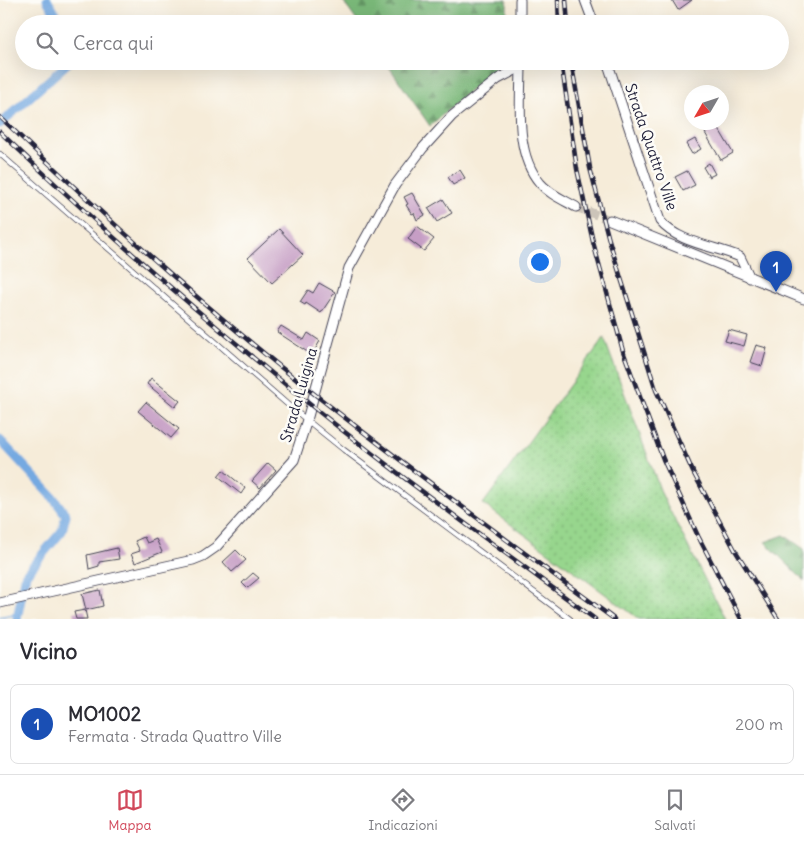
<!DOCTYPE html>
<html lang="it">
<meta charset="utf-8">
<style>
:root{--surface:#fff;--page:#f2f2f3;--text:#2b2b33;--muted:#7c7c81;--line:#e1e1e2;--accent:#d1495b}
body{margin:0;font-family:Delius,sans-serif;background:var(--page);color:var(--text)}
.compass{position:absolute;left:684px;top:85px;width:45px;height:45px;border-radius:50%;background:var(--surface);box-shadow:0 5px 20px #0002;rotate:231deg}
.you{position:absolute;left:539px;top:261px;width:18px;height:18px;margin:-12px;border:4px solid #fff;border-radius:50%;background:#1a73e8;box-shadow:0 0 0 8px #1a73e833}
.badge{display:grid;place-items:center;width:32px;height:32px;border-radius:50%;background:var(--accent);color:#fff;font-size:16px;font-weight:700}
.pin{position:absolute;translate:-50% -41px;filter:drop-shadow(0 1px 2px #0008)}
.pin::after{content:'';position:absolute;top:26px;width:18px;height:15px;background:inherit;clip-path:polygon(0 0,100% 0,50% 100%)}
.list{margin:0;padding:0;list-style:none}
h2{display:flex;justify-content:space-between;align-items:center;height:65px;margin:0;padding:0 20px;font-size:21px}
h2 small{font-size:16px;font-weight:400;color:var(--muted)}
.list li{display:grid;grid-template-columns:32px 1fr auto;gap:15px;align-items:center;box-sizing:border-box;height:80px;margin:0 10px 10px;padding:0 10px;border:1px solid var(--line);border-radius:8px}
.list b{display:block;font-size:19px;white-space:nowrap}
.list p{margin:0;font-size:16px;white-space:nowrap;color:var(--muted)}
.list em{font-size:16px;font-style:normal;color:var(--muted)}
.icon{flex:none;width:28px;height:28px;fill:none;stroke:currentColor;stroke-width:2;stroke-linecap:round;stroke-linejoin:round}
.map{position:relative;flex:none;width:804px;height:619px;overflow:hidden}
.search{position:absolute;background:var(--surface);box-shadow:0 5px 20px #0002;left:15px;right:15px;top:15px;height:55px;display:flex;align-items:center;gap:12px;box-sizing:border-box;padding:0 18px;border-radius:28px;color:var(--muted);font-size:19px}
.sheet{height:155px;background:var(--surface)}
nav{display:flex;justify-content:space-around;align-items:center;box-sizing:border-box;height:70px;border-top:1px solid var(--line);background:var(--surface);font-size:14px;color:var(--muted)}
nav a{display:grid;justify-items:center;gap:2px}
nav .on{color:var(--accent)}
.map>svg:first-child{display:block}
</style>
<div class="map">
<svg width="804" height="619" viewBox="0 0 804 619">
<defs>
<pattern id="grass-dots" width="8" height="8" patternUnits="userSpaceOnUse" patternTransform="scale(1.25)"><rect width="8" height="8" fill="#97d68d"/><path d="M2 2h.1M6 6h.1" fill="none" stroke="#82b77b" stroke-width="1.8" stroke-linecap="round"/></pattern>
<pattern id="forest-firs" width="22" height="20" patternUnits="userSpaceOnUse" patternTransform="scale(1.25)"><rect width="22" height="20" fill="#79b778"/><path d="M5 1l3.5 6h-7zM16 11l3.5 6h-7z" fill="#639464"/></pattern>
</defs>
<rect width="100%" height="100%" fill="#fdfcf7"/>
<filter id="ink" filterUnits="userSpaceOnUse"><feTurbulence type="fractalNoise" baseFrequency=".02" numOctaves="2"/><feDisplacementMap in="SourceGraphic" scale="10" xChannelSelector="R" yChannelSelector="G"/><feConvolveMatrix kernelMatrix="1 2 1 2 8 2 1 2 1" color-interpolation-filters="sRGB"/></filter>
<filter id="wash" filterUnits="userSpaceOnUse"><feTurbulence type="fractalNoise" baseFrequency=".0096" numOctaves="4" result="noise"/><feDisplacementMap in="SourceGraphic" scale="20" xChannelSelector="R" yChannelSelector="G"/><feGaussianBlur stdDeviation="1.12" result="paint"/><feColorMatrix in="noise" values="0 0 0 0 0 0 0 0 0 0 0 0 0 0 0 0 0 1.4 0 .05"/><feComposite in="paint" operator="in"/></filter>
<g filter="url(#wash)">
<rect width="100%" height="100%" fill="#f6ecd9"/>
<path fill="url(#grass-dots)" stroke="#5c7c64" d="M 604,338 L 662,495 L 725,619 L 639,619 L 483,504 Z"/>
<g fill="url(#forest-firs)" stroke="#4e6c5a">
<path d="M 342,0 L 507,0 L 507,24 L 359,24 Z"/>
<path d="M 385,61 L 503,61 L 430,126 Z"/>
<path d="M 784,535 L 804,549 L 804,581 L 765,542 Z"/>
</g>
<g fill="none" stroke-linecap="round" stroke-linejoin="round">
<path stroke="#74a9e1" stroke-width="2.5" d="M 0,617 L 17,614"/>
<g stroke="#74a9e1" stroke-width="9">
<path d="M 47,0 L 62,24"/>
<path d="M 0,124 L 70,61"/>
<path d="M 0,440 L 52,496 L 66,515 L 62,531 L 26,574 L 17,619"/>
</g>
</g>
<g id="blocks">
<g fill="#c69ec5">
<path d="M 672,0 L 692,0 L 678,10 Z"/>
<path d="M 717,126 L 733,153 L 721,160 L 705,133 Z"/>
<path d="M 695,139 L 701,149 L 692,154 L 686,144 Z"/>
<path d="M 709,163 L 715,174 L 709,177 L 703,167 Z"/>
<path d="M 460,170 L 465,178 L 453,185 L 448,177 Z"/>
<path d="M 687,171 L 695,185 L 683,191 L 675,177 Z"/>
<path d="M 412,193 L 425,215 L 417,220 L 414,213 L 412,214 L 406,205 L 408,204 L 404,197 Z"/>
<path d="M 443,199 L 452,213 L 437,222 L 428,208 Z"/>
<path d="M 417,226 L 434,239 L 424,251 L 408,239 Z"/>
<path d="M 279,229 L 303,255 L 272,283 L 248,258 Z"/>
<path d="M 319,283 L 335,292 L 321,313 L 306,303 L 305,305 L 300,302 L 308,290 L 313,293 Z"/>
<path d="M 281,326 L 304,340 L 308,333 L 320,341 L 312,355 L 277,332 Z"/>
<path d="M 729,330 L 747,335 L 744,346 L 725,341 Z"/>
<path d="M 756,345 L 767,348 L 762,366 L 750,362 Z"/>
<path d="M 151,378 L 180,401 L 175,407 L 147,384 Z"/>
<path d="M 146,402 L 179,429 L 171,438 L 138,411 Z"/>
<path d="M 268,463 L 276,470 L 260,488 L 252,481 Z"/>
<path d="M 223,470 L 245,488 L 241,494 L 218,476 Z"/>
<path d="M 144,537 L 147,543 L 156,539 L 162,552 L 135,563 L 131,554 L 140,551 L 135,541 Z"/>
<path d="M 117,548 L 119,559 L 99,562 L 99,566 L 89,569 L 87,555 Z"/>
<path d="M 236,550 L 246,560 L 232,572 L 223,562 Z"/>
<path d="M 253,573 L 259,578 L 247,588 L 242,583 Z"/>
<path d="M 100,590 L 103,606 L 86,610 L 82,594 Z"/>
<path d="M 85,610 L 87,619 L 76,619 L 74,612 Z"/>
</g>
</g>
</g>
<g filter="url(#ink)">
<use href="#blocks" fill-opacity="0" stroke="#424053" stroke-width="1"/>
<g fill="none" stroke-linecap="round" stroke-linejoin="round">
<path stroke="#ccc4b9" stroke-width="9" stroke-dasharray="9 4.5" stroke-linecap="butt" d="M 576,207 L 610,220"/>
<g stroke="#424053" stroke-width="6">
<path id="lane" d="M 0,154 L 287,404 L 344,450 L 570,619"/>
</g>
<g stroke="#424053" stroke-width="11">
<g id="street">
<path d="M 520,0 L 520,24"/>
<path d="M 585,0 L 594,24"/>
<path d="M 607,61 L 660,221 C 678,243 715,246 740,257 L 750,278"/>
<path d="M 521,64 C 521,102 514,153 540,183 C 549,194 564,200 576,207"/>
<path d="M 610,220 L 804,299"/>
<path d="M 0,603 L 193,560 L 203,556 L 216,547 L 294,460 L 307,420 L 349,268 L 395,185 L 423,148 L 452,116 L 498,79 L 521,67"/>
</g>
</g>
<use href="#lane" stroke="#fff" stroke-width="4.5"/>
<use href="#street" stroke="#fff" stroke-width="9"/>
<g stroke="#22223b" stroke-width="4.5">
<g id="rail">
<path d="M 558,0 L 559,24"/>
<path d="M 566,0 L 568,24"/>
<path d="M 561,61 L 577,169 L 593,242 L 623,351 L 663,459 L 698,536 L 741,619"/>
<path d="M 571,61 L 590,168 L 609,240 L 656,390 L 693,472 L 735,550 L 778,619"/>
<path d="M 0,117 C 99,212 201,304 308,389 C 408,468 511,543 614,619"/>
<path d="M 0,132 C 97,225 198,313 302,398 C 397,475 496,546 595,619"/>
</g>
</g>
<use href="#rail" stroke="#fdfcf7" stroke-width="2.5" stroke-dasharray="8" stroke-linecap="butt"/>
</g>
</g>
<g text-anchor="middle" stroke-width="5" stroke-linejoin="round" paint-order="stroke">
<g font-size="15" fill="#22223b" stroke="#fdfcf7">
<text transform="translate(651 147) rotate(71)" y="5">Strada Quattro Ville</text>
<text transform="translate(299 395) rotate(-74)" y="5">Strada Luigina</text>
</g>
</g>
</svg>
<svg class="compass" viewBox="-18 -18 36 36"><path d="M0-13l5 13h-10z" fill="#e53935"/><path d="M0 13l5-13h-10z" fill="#7c7c81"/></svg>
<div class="you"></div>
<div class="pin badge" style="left:776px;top:292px;background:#1a4fb4">1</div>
<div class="search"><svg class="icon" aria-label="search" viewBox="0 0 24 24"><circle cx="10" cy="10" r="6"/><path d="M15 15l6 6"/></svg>Cerca qui</div>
</div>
<section class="sheet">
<h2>Vicino<small></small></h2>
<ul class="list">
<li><span class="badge" style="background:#1a4fb4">1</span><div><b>MO1002</b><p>Fermata · Strada Quattro Ville</p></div><em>200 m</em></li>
</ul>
</section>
<nav>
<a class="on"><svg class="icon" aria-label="map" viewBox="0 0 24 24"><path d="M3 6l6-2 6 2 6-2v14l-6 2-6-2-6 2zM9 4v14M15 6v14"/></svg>Mappa</a>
<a><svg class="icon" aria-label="directions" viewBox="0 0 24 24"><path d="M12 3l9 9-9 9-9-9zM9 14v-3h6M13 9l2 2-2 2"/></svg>Indicazioni</a>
<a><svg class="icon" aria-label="saved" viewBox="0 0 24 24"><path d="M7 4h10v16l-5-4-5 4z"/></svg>Salvati</a>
</nav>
